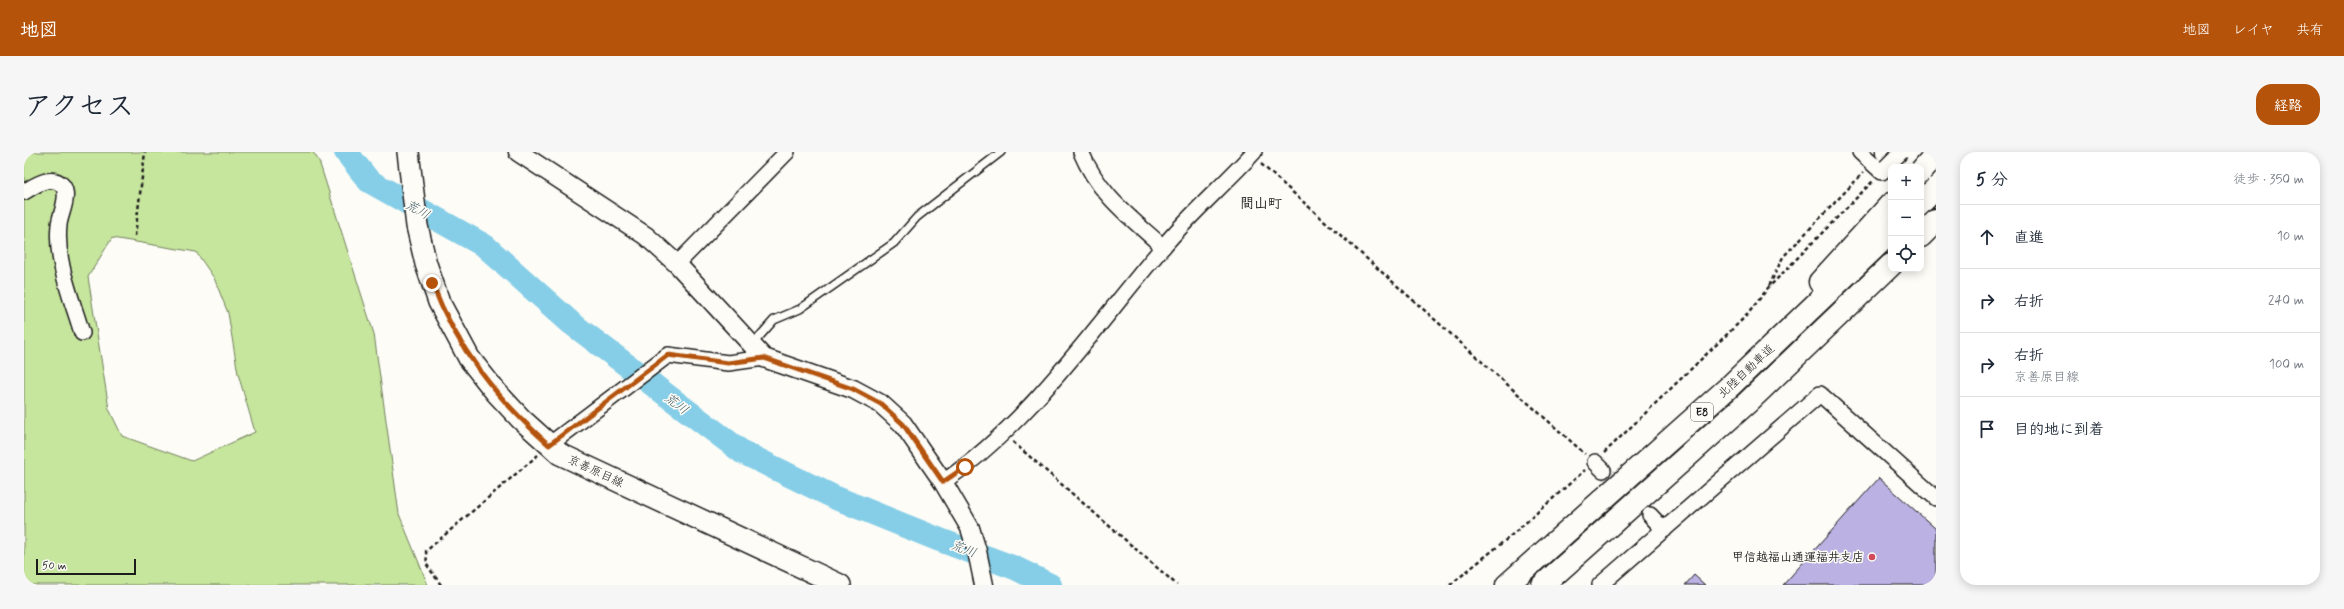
<!DOCTYPE html>
<html lang="ja">
<meta charset="utf-8">
<style>
:root{--surface:#fff;--page:#f6f6f7;--text:#1f2937;--muted:#747a83;--line:#e0e1e3;--accent:#b45309}
body{margin:0;font-family:Mynerve,"Klee One",sans-serif;background:var(--page);color:var(--text)}
.controls{position:absolute;right:12px;top:12px;display:grid;overflow:hidden;border-radius:8px;box-shadow:0 2px 10px #0003}
.controls button{width:36px;height:36px;display:grid;place-items:center;padding:0;border:0;border-bottom:1px solid var(--line);background:var(--surface);color:var(--text);font:20px sans-serif}
.scale{position:absolute;left:12px;bottom:10px;width:100px;box-sizing:border-box;padding-left:4px;border:2px solid #1c1c1c;border-top:0;font-size:11px;line-height:14px;white-space:nowrap;color:#1c1c1c;-webkit-text-stroke:3px #fdfcf7;paint-order:stroke}
.stop{position:absolute;width:12px;height:12px;margin:-9px;border:3px solid #b45309;border-radius:50%;background:#fff}
.stop.end{background:#b45309;border-color:#fff;box-shadow:0 1px 4px #0008}
.list{margin:0;padding:0;list-style:none}
h2{display:flex;justify-content:space-between;align-items:center;height:52px;margin:0;padding:0 16px;font-size:17px}
h2 small{font-size:13px;font-weight:400;color:var(--muted)}
.list li{display:grid;grid-template-columns:26px 1fr auto;gap:12px;align-items:center;box-sizing:border-box;height:64px;padding:0 16px;border-top:1px solid var(--line)}
.list b{display:block;font-size:15px;white-space:nowrap}
.list p{margin:0;font-size:13px;white-space:nowrap;color:var(--muted)}
.list em{font-size:13px;font-style:normal;color:var(--muted)}
.icon{flex:none;width:22px;height:22px;fill:none;stroke:currentColor;stroke-width:2;stroke-linecap:round;stroke-linejoin:round}
.map{position:relative;flex:none;width:1912px;height:433px;overflow:hidden;border-radius:16px}
header{display:flex;align-items:center;gap:24px;box-sizing:border-box;height:56px;padding:0 20px;background:var(--accent);color:#fff}
header strong{font-size:19px}
nav{display:flex;gap:22px;margin-inline-start:auto;font-size:14px}
.intro{display:flex;align-items:center;justify-content:space-between;box-sizing:border-box;height:96px;padding:0 24px}
h1{margin:0;font-size:28px}
.button{padding:10px 18px;border-radius:16px;background:var(--accent);color:#fff;font-size:14px;font-weight:700}
main{display:flex;gap:24px;padding:0 24px}
aside{flex:1;background:var(--surface);border-radius:16px;box-shadow:0 2px 10px #0003}
.map>svg:first-child{display:block}
</style>
<header>
<strong>地図</strong>
<nav><a>地図</a><a>レイヤ</a><a>共有</a></nav>
</header>
<div class="intro"><h1>アクセス</h1><a class="button">経路</a></div>
<main>
<div class="map">
<svg width="1912" height="433" viewBox="0 0 1912 433">
<rect width="100%" height="100%" fill="#fdfcf7"/>
<filter id="ink" filterUnits="userSpaceOnUse"><feTurbulence type="fractalNoise" baseFrequency=".025" numOctaves="2"/><feDisplacementMap in="SourceGraphic" scale="8" xChannelSelector="R" yChannelSelector="G"/><feConvolveMatrix kernelMatrix="1 2 1 2 8 2 1 2 1" color-interpolation-filters="sRGB"/></filter>
<g filter="url(#ink)">
<path fill="#c6e59d" stroke="#71805c" fill-rule="evenodd" d="M 0,0 L 289,0 L 295,9 L 350,182 L 375,362 L 404,433 L 0,433 ZM 88,86 L 172,100 L 190,126 L 204,161 L 214,222 L 231,280 L 168,309 L 98,284 L 85,257 L 64,125 Z"/>
<g fill="none" stroke-linecap="round" stroke-linejoin="round">
<path stroke="#86cee7" stroke-width="24" d="M 322,0 L 345,29 L 461,94 L 547,171 L 718,300 L 812,346 L 916,388 L 991,416 L 1026,433"/>
</g>
<g fill="#bcb1e3" stroke="#1c1c1c">
<path d="M 1855,326 L 1912,377 L 1912,433 L 1759,433 Z"/>
<path d="M 1670,423 L 1681,433 L 1661,433 Z"/>
</g>
<g fill="none" stroke-linecap="round" stroke-linejoin="round">
<path stroke="#dbdad6" stroke-width="15" stroke-dasharray="15 8" stroke-linecap="butt" d="M 1579,318 L 1618,356"/>
<g stroke="#1c1c1c" stroke-width="10">
<path id="service" d="M 728,193 L 750,168 L 776,157 L 870,91 L 893,65 L 977,0"/>
</g>
<g stroke="#1c1c1c" stroke-width="18">
<g id="minor">
<path d="M 1057,0 C 1075,43 1106,65 1139,95"/>
<path d="M 1836,0 L 1858,20"/>
<path d="M 0,40 C 10,34 28,21 39,34 C 46,45 36,62 35,73 C 31,109 48,147 58,181"/>
<path d="M 653,112 L 763,0"/>
<path d="M 525,293 L 644,203 L 704,211 L 740,206"/>
<path d="M 1571,310 L 1579,318"/>
<path d="M 919,330 C 1006,271 1070,176 1138,96 C 1166,62 1200,33 1230,0"/>
<path d="M 1626,363 L 1640,378"/>
<path d="M 1576,433 L 1796,242 L 1912,346"/>
</g>
</g>
<g stroke="#1c1c1c" stroke-width="21">
<path id="tertiary" d="M 494,0 L 622,84 L 653,112 L 740,206 L 829,237 L 857,252 L 879,272 L 919,330 L 946,376 L 953,399 L 960,433"/>
</g>
<g stroke="#1c1c1c" stroke-width="24">
<path id="secondary" d="M 384,0 L 393,74 L 402,112 L 415,150 L 445,206 L 471,239 L 497,267 L 536,302 L 816,433"/>
</g>
<g stroke="#1c1c1c" stroke-width="25">
<g id="trunk">
<path d="M 1863,0 L 1879,15"/>
<path d="M 1886,0 L 1912,24"/>
<path d="M 1897,31 L 1912,45"/>
</g>
</g>
<g stroke="#1c1c1c" stroke-width="25">
<g id="motorway">
<path d="M 1897,84 L 1912,69"/>
<path d="M 1796,130 L 1867,52"/>
<path d="M 1483,433 L 1706,234 L 1867,80"/>
<path d="M 1519,433 L 1724,250 L 1867,113"/>
</g>
</g>
<g stroke="#1c1c1c" stroke-width="2.5" stroke-dasharray="4 3" stroke-linecap="butt">
<path d="M 1237,12 L 1561,302"/>
<path d="M 111,84 L 121,0"/>
<path d="M 1745,134 L 1759,105 L 1839,21"/>
<path d="M 989,290 L 1153,433"/>
<path d="M 1580,301 L 1723,163 L 1744,136 L 1849,29"/>
<path d="M 417,433 L 403,413 L 402,399 L 514,303"/>
<path d="M 1426,433 L 1489,382 L 1561,318"/>
</g>
<use href="#service" stroke="#fdfcf7" stroke-width="7"/>
<use href="#minor" stroke="#fdfcf7" stroke-width="15"/>
<use href="#tertiary" stroke="#fdfcf7" stroke-width="18"/>
<use href="#secondary" stroke="#fdfcf7" stroke-width="21"/>
<use href="#trunk" stroke="#fdfcf7" stroke-width="22"/>
<use href="#motorway" stroke="#fdfcf7" stroke-width="22"/>
<g stroke="#1c1c1c" stroke-width="18" stroke-linecap="butt">
<path id="minor-bridge" d="M 1862,15 L 1877,0"/>
</g>
<g stroke="#1c1c1c" stroke-width="25" stroke-linecap="butt">
<g id="motorway-bridge">
<path d="M 1897,19 L 1910,4"/>
<path d="M 1897,51 L 1912,36"/>
</g>
</g>
<use href="#minor-bridge" stroke="#fdfcf7" stroke-width="15"/>
<use href="#motorway-bridge" stroke="#fdfcf7" stroke-width="22"/>
</g>
</g>
<g fill="none" stroke-linecap="round" stroke-linejoin="round" filter="url(#ink)">
<path stroke="#b45309" stroke-width="5" d="M 408,131 C 433,197 473,247 525,293 L 644,203 L 704,211 L 740,206 L 829,237 L 857,252 L 879,272 L 919,330 L 941,315"/>
</g>
<circle fill="#d1495b" stroke="#fdfcf7" stroke-width="1.5" cx="1848" cy="405" r="4"/>
<g text-anchor="middle" stroke-width="3" stroke-linejoin="round" paint-order="stroke">
<rect fill="#fdfcf7" stroke="#605f5e" stroke-width="1" x="1667" y="251" width="22" height="18" rx="3"/>
<g font-size="11" font-weight="bold" fill="#1c1c1c">
<text x="1678" y="264">E8</text>
</g>
<g font-size="12" fill="#1c1c1c" stroke="#fdfcf7">
<text transform="translate(1722 219) rotate(-43)" y="4">北陸自動車道</text>
<text transform="translate(572 319) rotate(25)" y="4">京善原目線</text>
</g>
<g font-size="12" font-weight="bold" fill="#1c1c1c" stroke="#fdfcf7" text-anchor="end">
<text x="1840" y="409">甲信越福山通運福井支店</text>
</g>
<g font-size="13" font-style="italic" fill="#415a63" stroke="#fdfcf7">
<text transform="translate(394 57) rotate(29)" y="5">荒川</text>
<text transform="translate(653 251) rotate(37)" y="5">荒川</text>
<text transform="translate(940 396) rotate(21)" y="5">荒川</text>
</g>
<g font-size="14" font-weight="bold" fill="#1c1c1c" stroke="#fdfcf7">
<text x="1237" y="56">間山町</text>
</g>
</g>
</svg>
<div class="controls">
<button>+</button>
<button>−</button>
<button><svg class="icon" aria-label="locate" viewBox="0 0 24 24"><circle cx="12" cy="12" r="6"/><path d="M12 2v4M12 18v4M2 12h4M18 12h4"/></svg></button>
</div>
<div class="scale">50 m</div>
<div class="stop" style="left:941px;top:315px"></div>
<div class="stop end" style="left:408px;top:131px"></div>
</div>
<aside>
<h2>5 分<small>徒歩 · 350 m</small></h2>
<ul class="list">
<li><svg class="icon" aria-label="ahead" viewBox="0 0 24 24"><path d="M12 20V5M6 11l6-6 6 6"/></svg><div><b>直進</b></div><em>10 m</em></li>
<li><svg class="icon" aria-label="right" viewBox="0 0 24 24"><path d="M7 20v-9h11M14 6l5 5-5 5"/></svg><div><b>右折</b></div><em>240 m</em></li>
<li><svg class="icon" aria-label="right" viewBox="0 0 24 24"><path d="M7 20v-9h11M14 6l5 5-5 5"/></svg><div><b>右折</b><p>京善原目線</p></div><em>100 m</em></li>
<li><svg class="icon" aria-label="arrive" viewBox="0 0 24 24"><path d="M6 21V4h12l-3 4 3 4H6"/></svg><div><b>目的地に到着</b></div></li>
</ul>
</aside>
</main>
